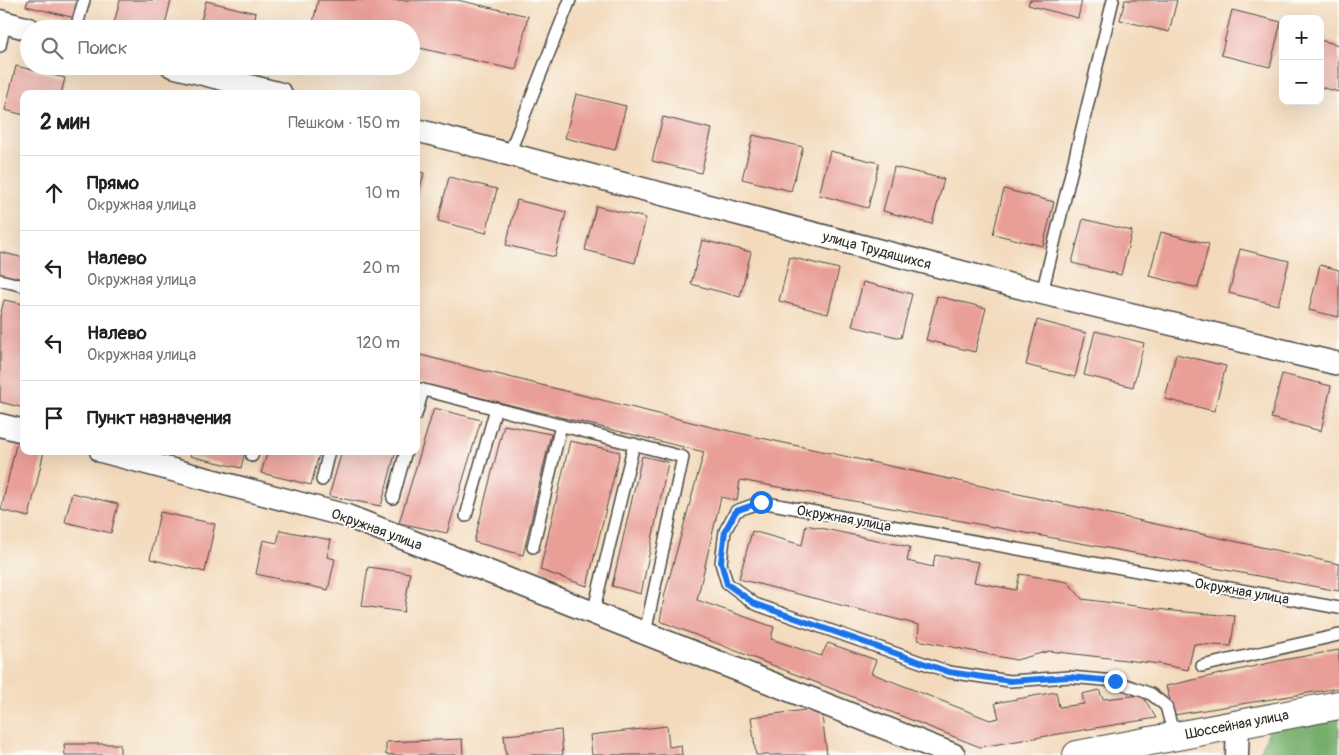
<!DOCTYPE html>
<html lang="ru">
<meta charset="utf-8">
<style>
:root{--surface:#fff;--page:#f6f6f6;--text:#202124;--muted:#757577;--line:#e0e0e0}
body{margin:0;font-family:Pangolin,sans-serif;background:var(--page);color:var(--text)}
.controls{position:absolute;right:15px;top:15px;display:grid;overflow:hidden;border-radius:10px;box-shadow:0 5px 20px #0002}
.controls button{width:45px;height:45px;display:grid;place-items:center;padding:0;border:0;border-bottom:1px solid var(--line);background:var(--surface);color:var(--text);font:25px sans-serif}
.stop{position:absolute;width:15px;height:15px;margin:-11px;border:4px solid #1a73e8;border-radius:50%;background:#fff}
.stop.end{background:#1a73e8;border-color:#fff;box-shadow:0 1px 5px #0008}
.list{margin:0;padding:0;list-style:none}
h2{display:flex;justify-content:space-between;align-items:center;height:65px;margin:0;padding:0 20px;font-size:21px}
h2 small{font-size:16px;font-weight:400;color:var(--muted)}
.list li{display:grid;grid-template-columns:32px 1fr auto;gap:15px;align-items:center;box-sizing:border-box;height:75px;padding:0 20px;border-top:1px solid var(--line)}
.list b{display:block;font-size:19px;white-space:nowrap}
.list p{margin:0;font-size:16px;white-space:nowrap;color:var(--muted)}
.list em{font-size:16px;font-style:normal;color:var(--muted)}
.icon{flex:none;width:28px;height:28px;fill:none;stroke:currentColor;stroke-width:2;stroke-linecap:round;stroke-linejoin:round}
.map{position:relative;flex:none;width:1339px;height:755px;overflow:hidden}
.search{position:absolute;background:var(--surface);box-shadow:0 5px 20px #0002;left:20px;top:20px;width:400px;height:55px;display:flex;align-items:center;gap:12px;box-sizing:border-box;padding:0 18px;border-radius:28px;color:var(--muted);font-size:19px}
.panel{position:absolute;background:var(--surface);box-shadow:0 5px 20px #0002;left:20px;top:90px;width:400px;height:365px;border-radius:10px}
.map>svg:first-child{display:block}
</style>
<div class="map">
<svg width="1339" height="755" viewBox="0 0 1339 755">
<rect width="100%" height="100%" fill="#fdfcf7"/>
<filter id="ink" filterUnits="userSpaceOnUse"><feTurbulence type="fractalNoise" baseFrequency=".02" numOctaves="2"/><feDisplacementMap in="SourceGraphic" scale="10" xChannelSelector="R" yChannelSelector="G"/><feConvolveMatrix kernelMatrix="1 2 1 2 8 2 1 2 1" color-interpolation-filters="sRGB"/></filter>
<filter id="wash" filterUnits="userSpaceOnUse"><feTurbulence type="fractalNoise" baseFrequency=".0096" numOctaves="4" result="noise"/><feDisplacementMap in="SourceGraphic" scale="20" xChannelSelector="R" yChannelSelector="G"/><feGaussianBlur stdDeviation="1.12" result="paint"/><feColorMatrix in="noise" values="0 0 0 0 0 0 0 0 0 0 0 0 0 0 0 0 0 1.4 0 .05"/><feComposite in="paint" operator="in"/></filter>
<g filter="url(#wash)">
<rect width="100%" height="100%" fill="#f3dabc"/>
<path fill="#76ae6c" stroke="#506c4c" d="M 1339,718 L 1339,755 L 1259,755 L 1272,723 L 1311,725 Z"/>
<g id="blocks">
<g fill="#e99f98">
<path d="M 28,0 L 80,0 L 75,18 L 26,6 Z"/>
<path d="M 120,0 L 171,0 L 164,29 L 113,27 Z"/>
<path d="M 318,0 L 457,0 L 528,16 L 516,70 L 411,46 L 411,29 L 337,29 L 313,23 Z"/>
<path d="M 1030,0 L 1082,0 L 1078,18 L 1028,5 Z"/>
<path d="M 1125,0 L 1177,0 L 1169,32 L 1120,20 Z"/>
<path d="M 206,1 L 256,13 L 252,29 L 199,29 Z"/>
<path d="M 1232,10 L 1281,22 L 1270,67 L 1221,55 Z"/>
<path d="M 1320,40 L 1339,45 L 1339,92 L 1320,87 Z"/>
<path d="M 16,66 L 65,78 L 61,94 L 24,94 L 24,115 L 5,110 Z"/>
<path d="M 576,94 L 626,106 L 615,150 L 565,138 Z"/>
<path d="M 663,117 L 712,129 L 701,173 L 652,161 Z"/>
<path d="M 753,135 L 803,147 L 791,191 L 742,179 Z"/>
<path d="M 830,151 L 879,163 L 868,208 L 819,195 Z"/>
<path d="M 894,167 L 944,179 L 932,224 L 883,211 Z"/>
<path d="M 416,171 L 424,173 L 417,201 L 416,200 Z"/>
<path d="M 449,177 L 497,189 L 486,233 L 438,221 Z"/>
<path d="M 1004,189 L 1054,202 L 1043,246 L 993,234 Z"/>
<path d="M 517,200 L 566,212 L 555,257 L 506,245 Z"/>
<path d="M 596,206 L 646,218 L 635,263 L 585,250 Z"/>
<path d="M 1083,219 L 1132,231 L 1121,275 L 1072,263 Z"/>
<path d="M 1161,232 L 1209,244 L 1198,288 L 1149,276 Z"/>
<path d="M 702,240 L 751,252 L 740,297 L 691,284 Z"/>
<path d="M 1240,249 L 1289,261 L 1278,305 L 1229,293 Z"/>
<path d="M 0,252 L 24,258 L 24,286 L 0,280 Z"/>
<path d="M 790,257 L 839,269 L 828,314 L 779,301 Z"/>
<path d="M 1320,265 L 1339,270 L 1339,317 L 1309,310 Z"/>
<path d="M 863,282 L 912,294 L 901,338 L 852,326 Z"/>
<path d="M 937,296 L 986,308 L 975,352 L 926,340 Z"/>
<path d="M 4,300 L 24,304 L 24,408 L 0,402 L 0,316 Z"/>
<path d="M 1037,320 L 1086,333 L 1075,377 L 1026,365 Z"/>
<path d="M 1095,331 L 1144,343 L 1133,387 L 1084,375 Z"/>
<path d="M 416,354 L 711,427 L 1339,564 L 1339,591 L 740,480 L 737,501 L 721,497 L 697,600 L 774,627 L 771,639 L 821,656 L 828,643 L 876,660 L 871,673 L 990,720 L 999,718 L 995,703 L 1056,692 L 1059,707 L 1084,704 L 1082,694 L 1099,690 L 1103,699 L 1142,695 L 1156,718 L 980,747 L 660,621 L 665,593 L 704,452 L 416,382 Z"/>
<path d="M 1176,354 L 1226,366 L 1214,411 L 1165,399 Z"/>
<path d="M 1282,374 L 1331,386 L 1321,431 L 1271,418 Z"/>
<path d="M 434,408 L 481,420 L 447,533 L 399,523 Z"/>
<path d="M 504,425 L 551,434 L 523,555 L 474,542 Z"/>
<path d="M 570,441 L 620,452 L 587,586 L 540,570 Z"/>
<path d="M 16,445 L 24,446 L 24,451 L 44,451 L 29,517 L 1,510 Z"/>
<path d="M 192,451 L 245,451 L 241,468 L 190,456 Z"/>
<path d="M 268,451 L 320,451 L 311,485 L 261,473 Z"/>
<path d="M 342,451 L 396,451 L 381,506 L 329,496 Z"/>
<path d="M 642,456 L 668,462 L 641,594 L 612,586 Z"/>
<path d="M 72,493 L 118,504 L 111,533 L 65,522 Z"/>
<path d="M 160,512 L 215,524 L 205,572 L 150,559 Z"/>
<path d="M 806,525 L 910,547 L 907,561 L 933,567 L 935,555 L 979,562 L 974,582 L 1016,590 L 1020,574 L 1068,582 L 1082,599 L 1173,611 L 1235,616 L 1231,646 L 1194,644 L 1188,670 L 1160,664 L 1049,651 L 1016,660 L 918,640 L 919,625 L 739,579 L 752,531 L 802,545 Z"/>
<path d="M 280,530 L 331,540 L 327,557 L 335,559 L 328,590 L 256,574 L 263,540 L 277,543 Z"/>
<path d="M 368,567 L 410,573 L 404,612 L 362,606 Z"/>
<path d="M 1339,650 L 1339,688 L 1174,715 L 1166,686 L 1283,660 Z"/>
<path d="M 821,708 L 827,755 L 756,755 L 751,717 Z"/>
<path d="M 667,726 L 669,747 L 681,745 L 682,755 L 592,755 L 590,735 Z"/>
<path d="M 561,730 L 563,755 L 506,755 L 504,735 Z"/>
<path d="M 462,739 L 463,755 L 386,755 L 386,742 Z"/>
<path d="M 64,744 L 120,744 L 120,755 L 65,755 Z"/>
</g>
</g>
</g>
<g filter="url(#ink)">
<use href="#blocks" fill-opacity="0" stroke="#494541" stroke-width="1"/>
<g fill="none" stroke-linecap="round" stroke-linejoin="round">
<g stroke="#494541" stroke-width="14">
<g id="service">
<path d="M 76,29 L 84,0"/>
<path d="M 0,46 L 5,23"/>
<path d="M 509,154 L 570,0"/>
<path d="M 0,280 L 24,286"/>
<path d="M 1042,293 L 1113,0"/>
<path d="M 416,388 L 683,457 L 645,633"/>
<path d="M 416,415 L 423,390"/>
<path d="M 252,456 L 254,451"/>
<path d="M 322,480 L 329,451"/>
<path d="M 393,498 L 406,451"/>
<path d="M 466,516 L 496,408"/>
<path d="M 533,547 L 561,425"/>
<path d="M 593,613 L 634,444"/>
<path d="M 1202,666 L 1339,635"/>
<path d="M 1174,736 L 1166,706 L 1151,694 L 1115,681 L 1069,677 L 1010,681 L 949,672 L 755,604 L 727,583 L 721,563 L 725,531 L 736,511 L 761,502 L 1339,608"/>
</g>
</g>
<g stroke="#494541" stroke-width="25">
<g id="minor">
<path d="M 0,21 L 29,29"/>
<path d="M 172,66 L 281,94"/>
<path d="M 416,130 L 1042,293 L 1339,364"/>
<path d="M 0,425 L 24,431"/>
<path d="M 101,451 L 347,516 L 954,755"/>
<path d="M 1237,755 L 1238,724"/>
</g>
</g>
<g stroke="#494541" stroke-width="30">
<path id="tertiary" d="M 1077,755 L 1339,705"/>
</g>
<use href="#service" stroke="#fff" stroke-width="11"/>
<use href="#minor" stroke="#fff" stroke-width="22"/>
<use href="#tertiary" stroke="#fff" stroke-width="28"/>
</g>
</g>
<g fill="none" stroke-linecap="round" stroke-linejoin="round" filter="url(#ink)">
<path stroke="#1a73e8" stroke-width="6" d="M 761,502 L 736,511 L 725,531 L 721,562 L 727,584 L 755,604 L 949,672 L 1010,681 L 1069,677 L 1115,681"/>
</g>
<g text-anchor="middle" stroke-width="4" stroke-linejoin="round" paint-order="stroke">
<g font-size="14" fill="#2b2b2b" stroke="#fdfcf7">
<text transform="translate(877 250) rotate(15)" y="5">улица Трудящихся</text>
<text transform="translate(844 518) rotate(10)" y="5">Окружная улица</text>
<text transform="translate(377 529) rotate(20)" y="5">Окружная улица</text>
<text transform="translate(1242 591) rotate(10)" y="5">Окружная улица</text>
<text transform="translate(1237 724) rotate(-11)" y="5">Шоссейная улица</text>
</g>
</g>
</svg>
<div class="controls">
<button>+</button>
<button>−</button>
</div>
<div class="stop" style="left:761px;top:502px"></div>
<div class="stop end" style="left:1115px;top:681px"></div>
<div class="search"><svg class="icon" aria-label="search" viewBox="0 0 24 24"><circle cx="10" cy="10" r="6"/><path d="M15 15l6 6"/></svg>Поиск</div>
<section class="panel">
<h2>2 мин<small>Пешком · 150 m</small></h2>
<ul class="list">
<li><svg class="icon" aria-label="ahead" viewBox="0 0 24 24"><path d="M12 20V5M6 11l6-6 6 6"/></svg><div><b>Прямо</b><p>Окружная улица</p></div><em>10 m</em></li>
<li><svg class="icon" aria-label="left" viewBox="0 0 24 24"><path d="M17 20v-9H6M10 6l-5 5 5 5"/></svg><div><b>Налево</b><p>Окружная улица</p></div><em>20 m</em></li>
<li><svg class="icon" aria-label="left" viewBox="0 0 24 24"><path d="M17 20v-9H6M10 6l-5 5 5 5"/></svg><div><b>Налево</b><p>Окружная улица</p></div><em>120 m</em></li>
<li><svg class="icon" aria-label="arrive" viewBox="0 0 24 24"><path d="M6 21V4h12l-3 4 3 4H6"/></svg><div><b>Пункт назначения</b></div></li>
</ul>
</section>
</div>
